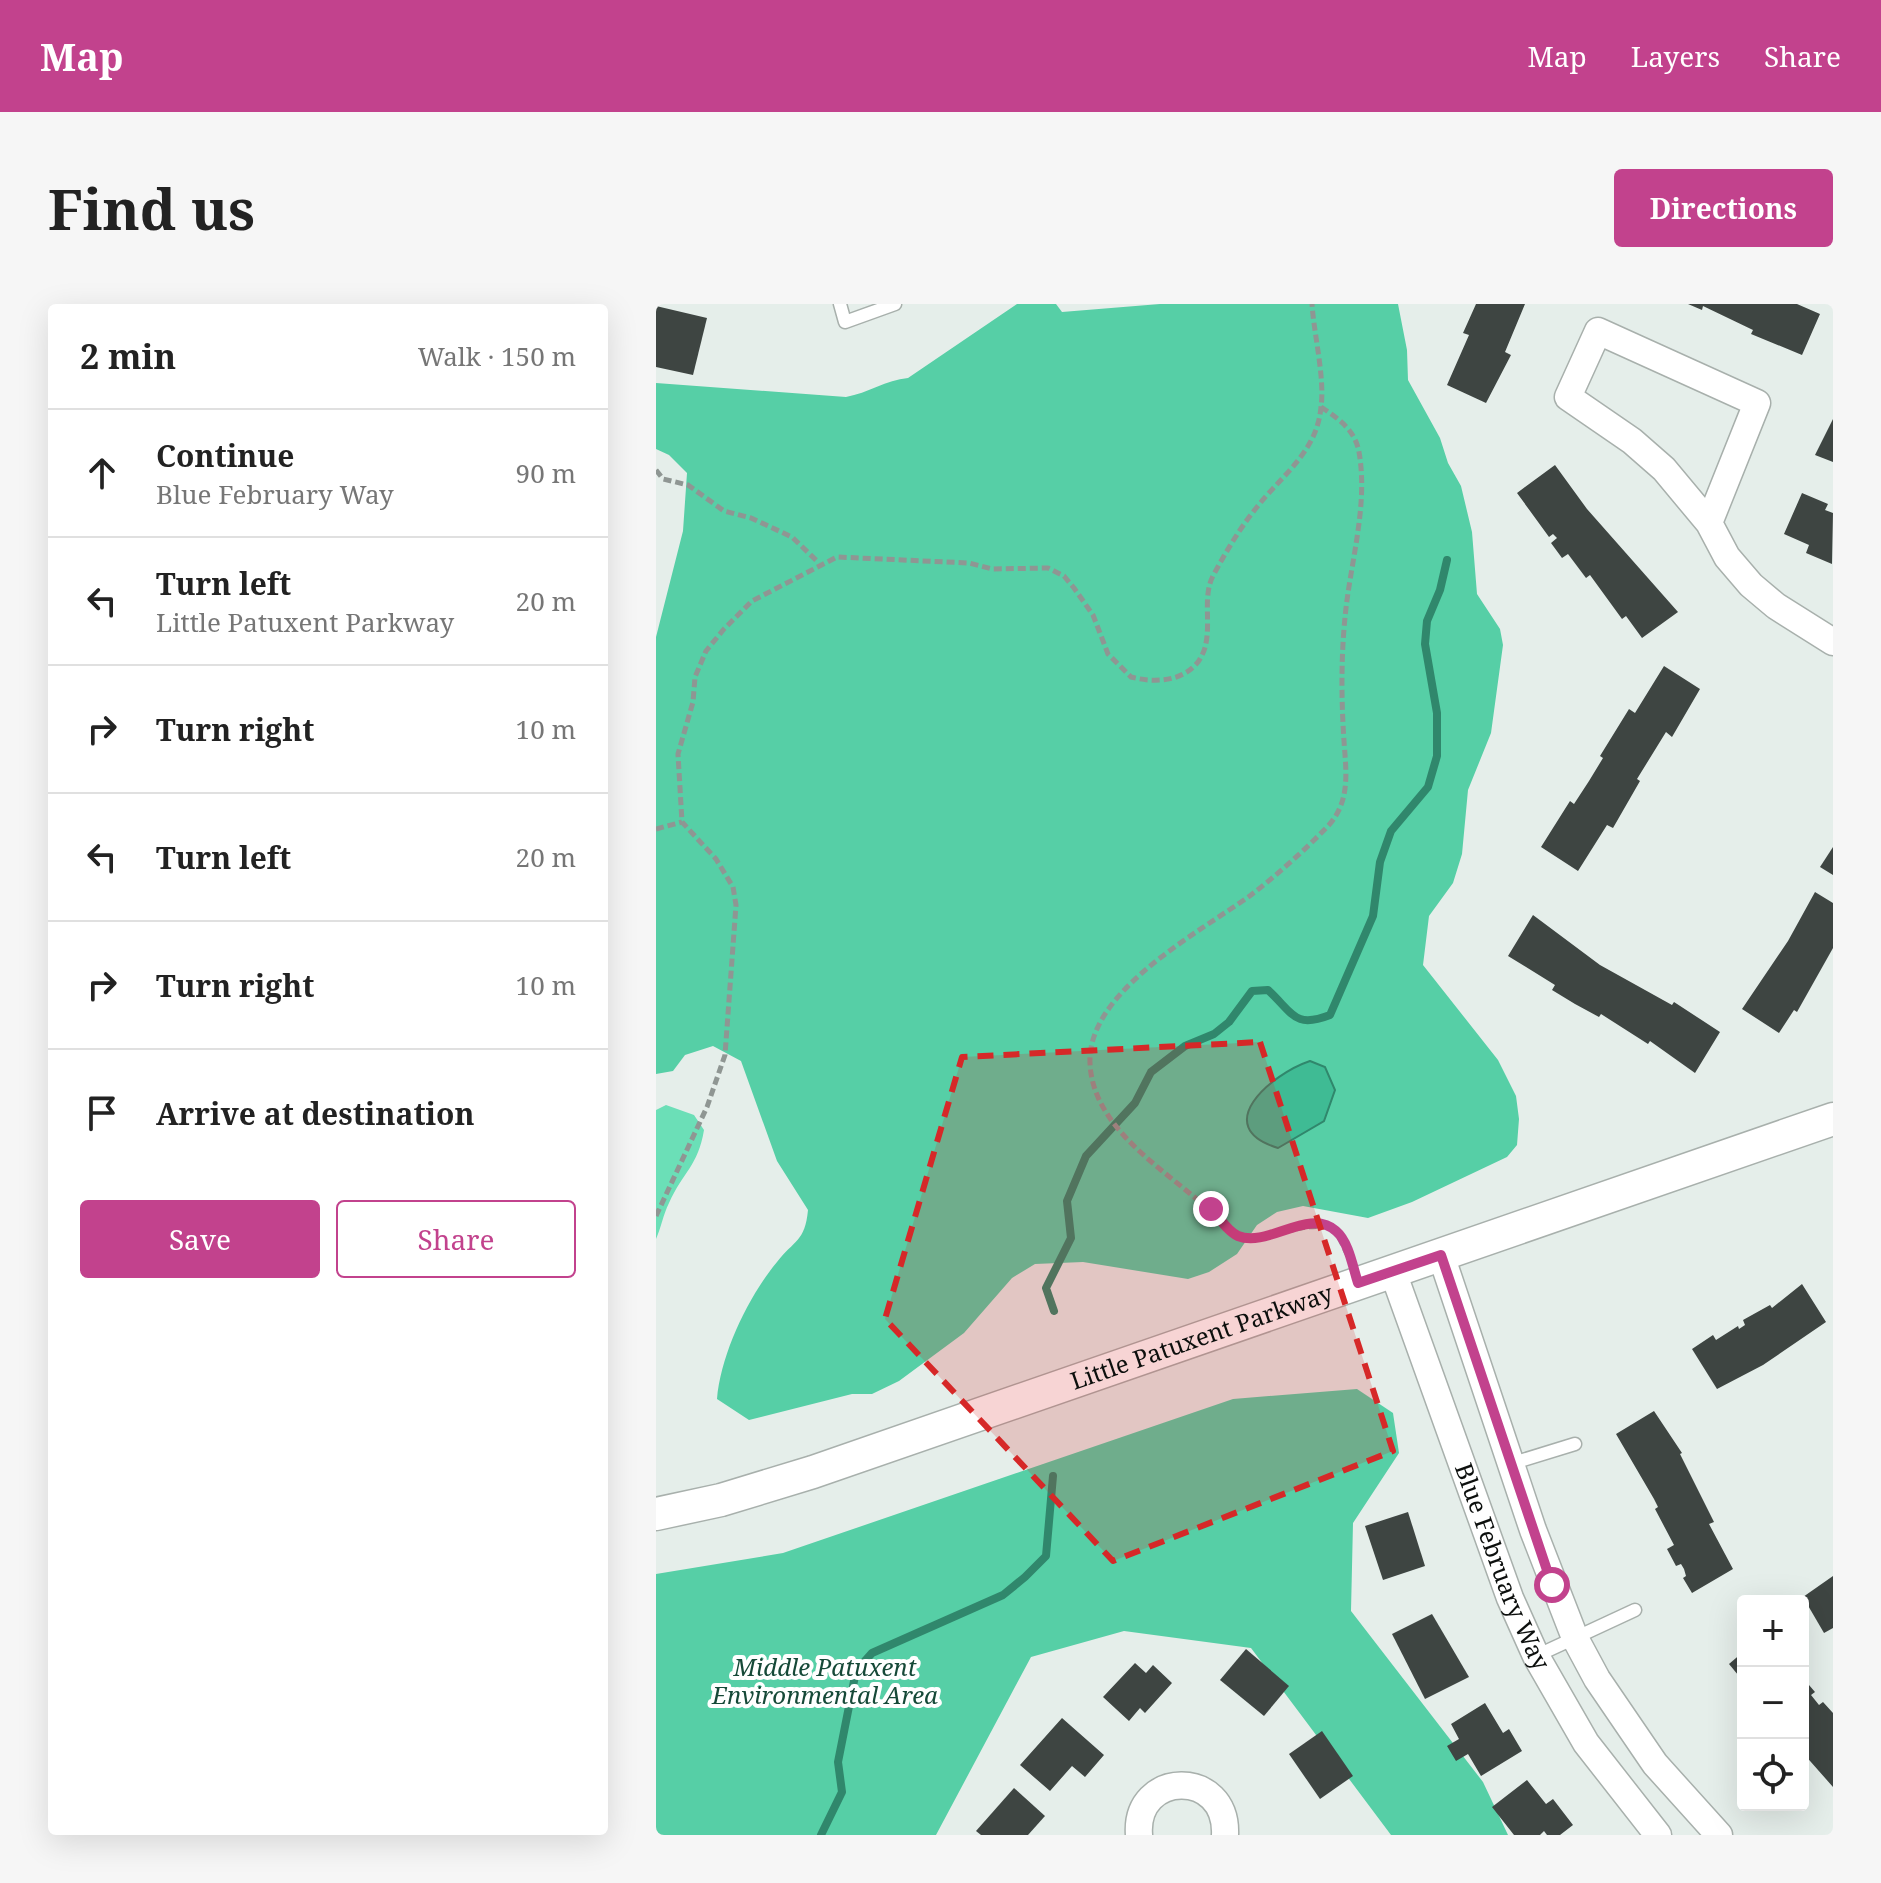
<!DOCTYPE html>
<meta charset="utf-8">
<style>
:root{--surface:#fff;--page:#f6f6f6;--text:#222;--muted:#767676;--line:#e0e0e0;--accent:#c2428d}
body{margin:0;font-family:"Noto Serif",serif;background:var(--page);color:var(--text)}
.controls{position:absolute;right:24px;bottom:24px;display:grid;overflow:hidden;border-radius:8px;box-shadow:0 8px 32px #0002}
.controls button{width:72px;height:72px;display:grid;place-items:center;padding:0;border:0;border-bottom:2px solid var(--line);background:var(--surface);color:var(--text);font:40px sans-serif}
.stop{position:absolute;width:24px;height:24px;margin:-18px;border:6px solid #c2428d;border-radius:50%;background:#fff}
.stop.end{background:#c2428d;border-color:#fff;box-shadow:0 2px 8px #0008}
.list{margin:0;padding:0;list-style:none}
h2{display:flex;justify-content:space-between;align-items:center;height:104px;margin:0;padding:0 32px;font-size:34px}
h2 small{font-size:26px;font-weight:400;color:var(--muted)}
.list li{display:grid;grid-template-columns:52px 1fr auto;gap:24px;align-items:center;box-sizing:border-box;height:128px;padding:0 32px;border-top:2px solid var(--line)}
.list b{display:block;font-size:30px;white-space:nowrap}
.list p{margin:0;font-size:26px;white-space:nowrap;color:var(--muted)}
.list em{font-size:26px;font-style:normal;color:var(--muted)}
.actions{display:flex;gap:16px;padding:24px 32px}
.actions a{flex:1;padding:18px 0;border:2px solid var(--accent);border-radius:8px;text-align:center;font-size:28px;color:var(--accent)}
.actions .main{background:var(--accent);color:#fff}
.icon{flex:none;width:44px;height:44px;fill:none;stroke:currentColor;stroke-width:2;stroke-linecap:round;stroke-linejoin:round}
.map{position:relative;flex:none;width:1177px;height:1531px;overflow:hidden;border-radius:8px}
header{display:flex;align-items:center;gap:48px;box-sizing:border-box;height:112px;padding:0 40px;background:var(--accent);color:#fff}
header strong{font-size:38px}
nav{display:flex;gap:44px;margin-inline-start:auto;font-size:28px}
.intro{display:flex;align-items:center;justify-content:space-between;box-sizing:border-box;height:192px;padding:0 48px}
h1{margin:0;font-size:56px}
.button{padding:20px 36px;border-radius:8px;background:var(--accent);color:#fff;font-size:28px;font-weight:700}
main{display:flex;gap:48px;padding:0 48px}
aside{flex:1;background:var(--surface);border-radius:8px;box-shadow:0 8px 32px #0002}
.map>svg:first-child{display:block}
</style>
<header>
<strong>Map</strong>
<nav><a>Map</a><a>Layers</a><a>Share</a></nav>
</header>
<div class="intro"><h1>Find us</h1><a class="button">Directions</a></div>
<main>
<aside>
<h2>2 min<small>Walk · 150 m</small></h2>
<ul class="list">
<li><svg class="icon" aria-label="ahead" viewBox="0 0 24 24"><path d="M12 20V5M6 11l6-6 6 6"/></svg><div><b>Continue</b><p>Blue February Way</p></div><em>90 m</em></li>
<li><svg class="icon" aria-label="left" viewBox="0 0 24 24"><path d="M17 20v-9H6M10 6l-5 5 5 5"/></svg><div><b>Turn left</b><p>Little Patuxent Parkway</p></div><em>20 m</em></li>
<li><svg class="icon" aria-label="right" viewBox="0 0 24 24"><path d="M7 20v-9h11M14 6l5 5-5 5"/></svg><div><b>Turn right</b></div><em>10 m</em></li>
<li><svg class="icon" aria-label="left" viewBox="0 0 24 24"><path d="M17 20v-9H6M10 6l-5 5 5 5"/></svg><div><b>Turn left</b></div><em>20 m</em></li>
<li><svg class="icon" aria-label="right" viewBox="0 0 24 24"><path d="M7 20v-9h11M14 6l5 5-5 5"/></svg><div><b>Turn right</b></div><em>10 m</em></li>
<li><svg class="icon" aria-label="arrive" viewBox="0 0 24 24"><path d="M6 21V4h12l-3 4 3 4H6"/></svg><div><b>Arrive at destination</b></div></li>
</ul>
<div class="actions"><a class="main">Save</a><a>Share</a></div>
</aside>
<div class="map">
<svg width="1177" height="1531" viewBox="0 0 1177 1531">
<rect width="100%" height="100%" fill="#e5eeea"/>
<path fill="#6bdfb7" d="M 10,801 L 38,811 L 48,826 C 42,862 27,868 13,899 C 7,911 5,924 0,935 L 0,806 Z"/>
<g fill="#56cfa6">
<path d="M 361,0 L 400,0 L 406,8 L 504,0 L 742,0 L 751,46 L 752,76 L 784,134 L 792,159 L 805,182 L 816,228 L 821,290 L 844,325 L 847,341 L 835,429 L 812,486 L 806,550 L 797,579 L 773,612 L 767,661 L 842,756 L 860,792 L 863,815 L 861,841 L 851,853 L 756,898 L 712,914 L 647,902 L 621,908 L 601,921 L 581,950 L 553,968 L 532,975 L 427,958 L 379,960 L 356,974 L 308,1029 L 243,1077 L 216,1090 L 196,1090 L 93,1116 L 61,1095 C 65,1050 92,993 121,958 C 138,936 149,938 152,906 L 121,857 L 85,757 L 57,742 L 29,751 L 17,767 L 0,770 L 0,333 L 27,227 L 31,169 L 13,151 L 0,145 L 0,79 L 190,93 C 212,89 230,76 252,74 Z"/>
<path d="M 701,1085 L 737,1109 L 743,1149 L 697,1219 L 695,1307 L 827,1478 L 852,1531 L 735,1531 L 595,1344 L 468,1327 L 375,1353 L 280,1531 L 0,1531 L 0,1270 L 127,1249 L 577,1095 Z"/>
</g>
<path fill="#3fbb94" stroke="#30876c" stroke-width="2" d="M 654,757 L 669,763 L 679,786 L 668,817 L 622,844 C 553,823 615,770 654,757 Z"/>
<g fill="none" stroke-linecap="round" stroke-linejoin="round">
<g stroke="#30876c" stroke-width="8">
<path d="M 398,1007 L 390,984 L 415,934 L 411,897 L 430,852 L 479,799 L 495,768 L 529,742 L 558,730 L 573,718 L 596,687 L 612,686 C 637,709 638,725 674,711 L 717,612 L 724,558 L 735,527 L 772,483 L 781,452 L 781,409 L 769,340 L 771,317 L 784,286 L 791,256"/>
<path d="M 165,1531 L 186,1488 L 182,1458 L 200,1367 L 216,1349 L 347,1291 L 369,1273 L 390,1252 L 397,1172"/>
</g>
</g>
<g fill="#3e4542">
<path d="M 820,0 L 869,0 L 849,48 L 855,51 L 830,99 L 791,81 L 813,31 L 807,29 Z"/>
<path d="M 1032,0 L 1141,0 L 1164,10 L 1146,51 L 1095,30 L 1097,26 L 1047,2 L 1046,6 Z"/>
<path d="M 0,2 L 51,14 L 37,71 L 0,63 Z"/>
<path d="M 1177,115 L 1177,158 L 1159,151 Z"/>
<path d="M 899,161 L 931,205 L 1022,308 L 986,334 L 970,312 L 966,315 L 934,271 L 930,274 L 912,250 L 906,254 L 895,239 L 901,234 L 897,230 L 893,233 L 861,189 Z"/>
<path d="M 1146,189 L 1172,200 L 1169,206 L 1177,209 L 1176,260 L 1150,249 L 1153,241 L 1128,230 Z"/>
<path d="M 1008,362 L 1044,385 L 1016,433 L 1010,428 L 981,475 L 984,477 L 957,524 L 951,521 L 922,567 L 885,543 L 914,497 L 918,500 L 933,477 L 947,454 L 944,452 L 973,405 L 979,409 Z"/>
<path d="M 1177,543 L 1177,571 L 1164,563 Z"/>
<path d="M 1159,588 L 1177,599 L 1177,644 L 1141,708 L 1138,706 L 1123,729 L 1086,705 L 1132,637 Z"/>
<path d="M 877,611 L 944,661 L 1016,701 L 1018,698 L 1064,728 L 1039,769 L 994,737 L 992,740 L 945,710 L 943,713 L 919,700 L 896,686 L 899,681 L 852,652 Z"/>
<path d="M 1146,980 L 1170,1018 L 1107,1061 L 1061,1085 L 1036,1045 L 1057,1031 L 1060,1036 L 1082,1022 L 1083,1025 L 1089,1021 L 1087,1016 L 1114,1001 L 1116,1004 Z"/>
<path d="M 998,1107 L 1026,1149 L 1024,1150 L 1058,1218 L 1053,1220 L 1077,1265 L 1036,1289 L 1027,1274 L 1030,1272 L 1028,1265 L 1025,1260 L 1020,1262 L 1011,1245 L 1018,1241 L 999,1205 L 1002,1203 L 998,1195 L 960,1130 Z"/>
<path d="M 752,1208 L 769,1262 L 727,1276 L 709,1222 Z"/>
<path d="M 1177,1272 L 1177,1324 L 1168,1329 L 1147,1293 Z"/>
<path d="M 776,1310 L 813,1373 L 769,1395 L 736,1330 Z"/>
<path d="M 590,1345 L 633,1382 L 608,1412 L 564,1376 Z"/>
<path d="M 1087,1348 L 1087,1377 L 1073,1360 Z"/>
<path d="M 479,1359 L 490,1369 L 497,1361 L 516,1379 L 489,1409 L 484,1404 L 473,1417 L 447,1393 Z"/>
<path d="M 1147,1374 L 1159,1388 L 1155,1391 L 1163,1401 L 1167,1398 L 1177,1409 L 1177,1483 L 1147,1449 Z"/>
<path d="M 829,1399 L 847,1429 L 853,1425 L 866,1447 L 825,1472 L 812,1450 L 800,1457 L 791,1442 L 803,1435 L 795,1420 Z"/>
<path d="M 406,1414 L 448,1451 L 429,1473 L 416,1462 L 394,1487 L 364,1461 Z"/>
<path d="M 666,1427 L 697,1472 L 664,1495 L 633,1450 Z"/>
<path d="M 871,1476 L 890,1500 L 897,1495 L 917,1521 L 904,1531 L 891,1531 L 888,1527 L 884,1531 L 858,1531 L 836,1503 Z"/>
<path d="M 358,1484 L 389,1512 L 372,1531 L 325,1531 L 320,1527 Z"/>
</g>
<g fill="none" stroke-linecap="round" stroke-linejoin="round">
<g stroke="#a8b0ac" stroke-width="15">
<g id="service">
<path d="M 184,0 L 189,18 L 239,0"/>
<path d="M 854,1160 L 919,1140"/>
<path d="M 880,1352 L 979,1306"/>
</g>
</g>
<g stroke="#a8b0ac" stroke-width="29">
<g id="minor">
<path d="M 1053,219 L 1101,99 L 942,27 L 912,93 L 976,137 L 1008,165 L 1053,219 L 1071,253 L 1095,281 L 1120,302 L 1177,338"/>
<path d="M 785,951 L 877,1226 L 919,1334 L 941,1375 L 999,1460 L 1063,1531"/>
<path id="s1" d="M 737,968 L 854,1294 L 880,1352 L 930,1439 L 1002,1531"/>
<path d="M 483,1531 C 478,1466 572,1464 569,1531"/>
</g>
</g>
<g stroke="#a8b0ac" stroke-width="35">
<g id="tertiary">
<path id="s2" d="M 0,1210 L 65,1196 L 157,1168 L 1177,815"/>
</g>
</g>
<g stroke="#8f9693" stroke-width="5" stroke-dasharray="8 4" stroke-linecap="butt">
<path d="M 665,103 C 683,115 699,126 703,148 C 712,199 696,253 690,304 C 685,347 685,393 688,437 C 690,467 695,497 672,522 C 649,546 621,571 595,591 C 544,628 431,687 434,759 C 437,836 535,878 578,931 C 613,942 643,914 679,925 L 692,952"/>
<path d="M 0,166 L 7,175 L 32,181 L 68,207 L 95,214 L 136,233 L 163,259"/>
<path d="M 0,525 L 26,518"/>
<path d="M 0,912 L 51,803 L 69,751 L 80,601 L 77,583 L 60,555 L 26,518 L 22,450 L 37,398 L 39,373 L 50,347 L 68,325 L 96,297 L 181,253 L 313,259 L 336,265 L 392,264 L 408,272 L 418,284 L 437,311 L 452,350 L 475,373 C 498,379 526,378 542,358 C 561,332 543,296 558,270 C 571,246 584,224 601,203 C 626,171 661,148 665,103 C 669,74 658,31 656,0"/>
</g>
<use href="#service" stroke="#fff" stroke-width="12"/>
<use href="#minor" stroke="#fff" stroke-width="26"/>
<use href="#tertiary" stroke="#fff" stroke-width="32"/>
</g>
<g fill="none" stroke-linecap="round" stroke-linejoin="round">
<path stroke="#c2428d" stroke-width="10" d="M 555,905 C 563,913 572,928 582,932 C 612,944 653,903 680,927 C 693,938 697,964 702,979 L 785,951 L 896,1281"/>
</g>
<path fill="#d62828" fill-opacity="0.2" stroke="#d62828" stroke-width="6" stroke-dasharray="16 10" stroke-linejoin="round" d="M 604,738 L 737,1147 L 457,1257 L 229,1015 L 306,753 Z"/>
<g text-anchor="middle" stroke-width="8" stroke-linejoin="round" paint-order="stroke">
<g font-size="24" fill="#0c0f0d" stroke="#fff">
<text dy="8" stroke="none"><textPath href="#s2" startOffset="574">Little Patuxent Parkway</textPath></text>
<text dy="8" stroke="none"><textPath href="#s1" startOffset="314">Blue February Way</textPath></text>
</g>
<g font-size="24" font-style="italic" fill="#164938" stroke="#fff">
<text x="169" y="1372">Middle Patuxent<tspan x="169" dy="28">Environmental Area</tspan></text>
</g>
</g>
</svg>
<div class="controls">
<button>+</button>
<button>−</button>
<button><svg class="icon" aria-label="locate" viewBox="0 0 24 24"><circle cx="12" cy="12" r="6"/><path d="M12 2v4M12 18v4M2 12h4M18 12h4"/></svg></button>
</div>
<div class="stop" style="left:896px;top:1281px"></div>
<div class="stop end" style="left:555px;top:905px"></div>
</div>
</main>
